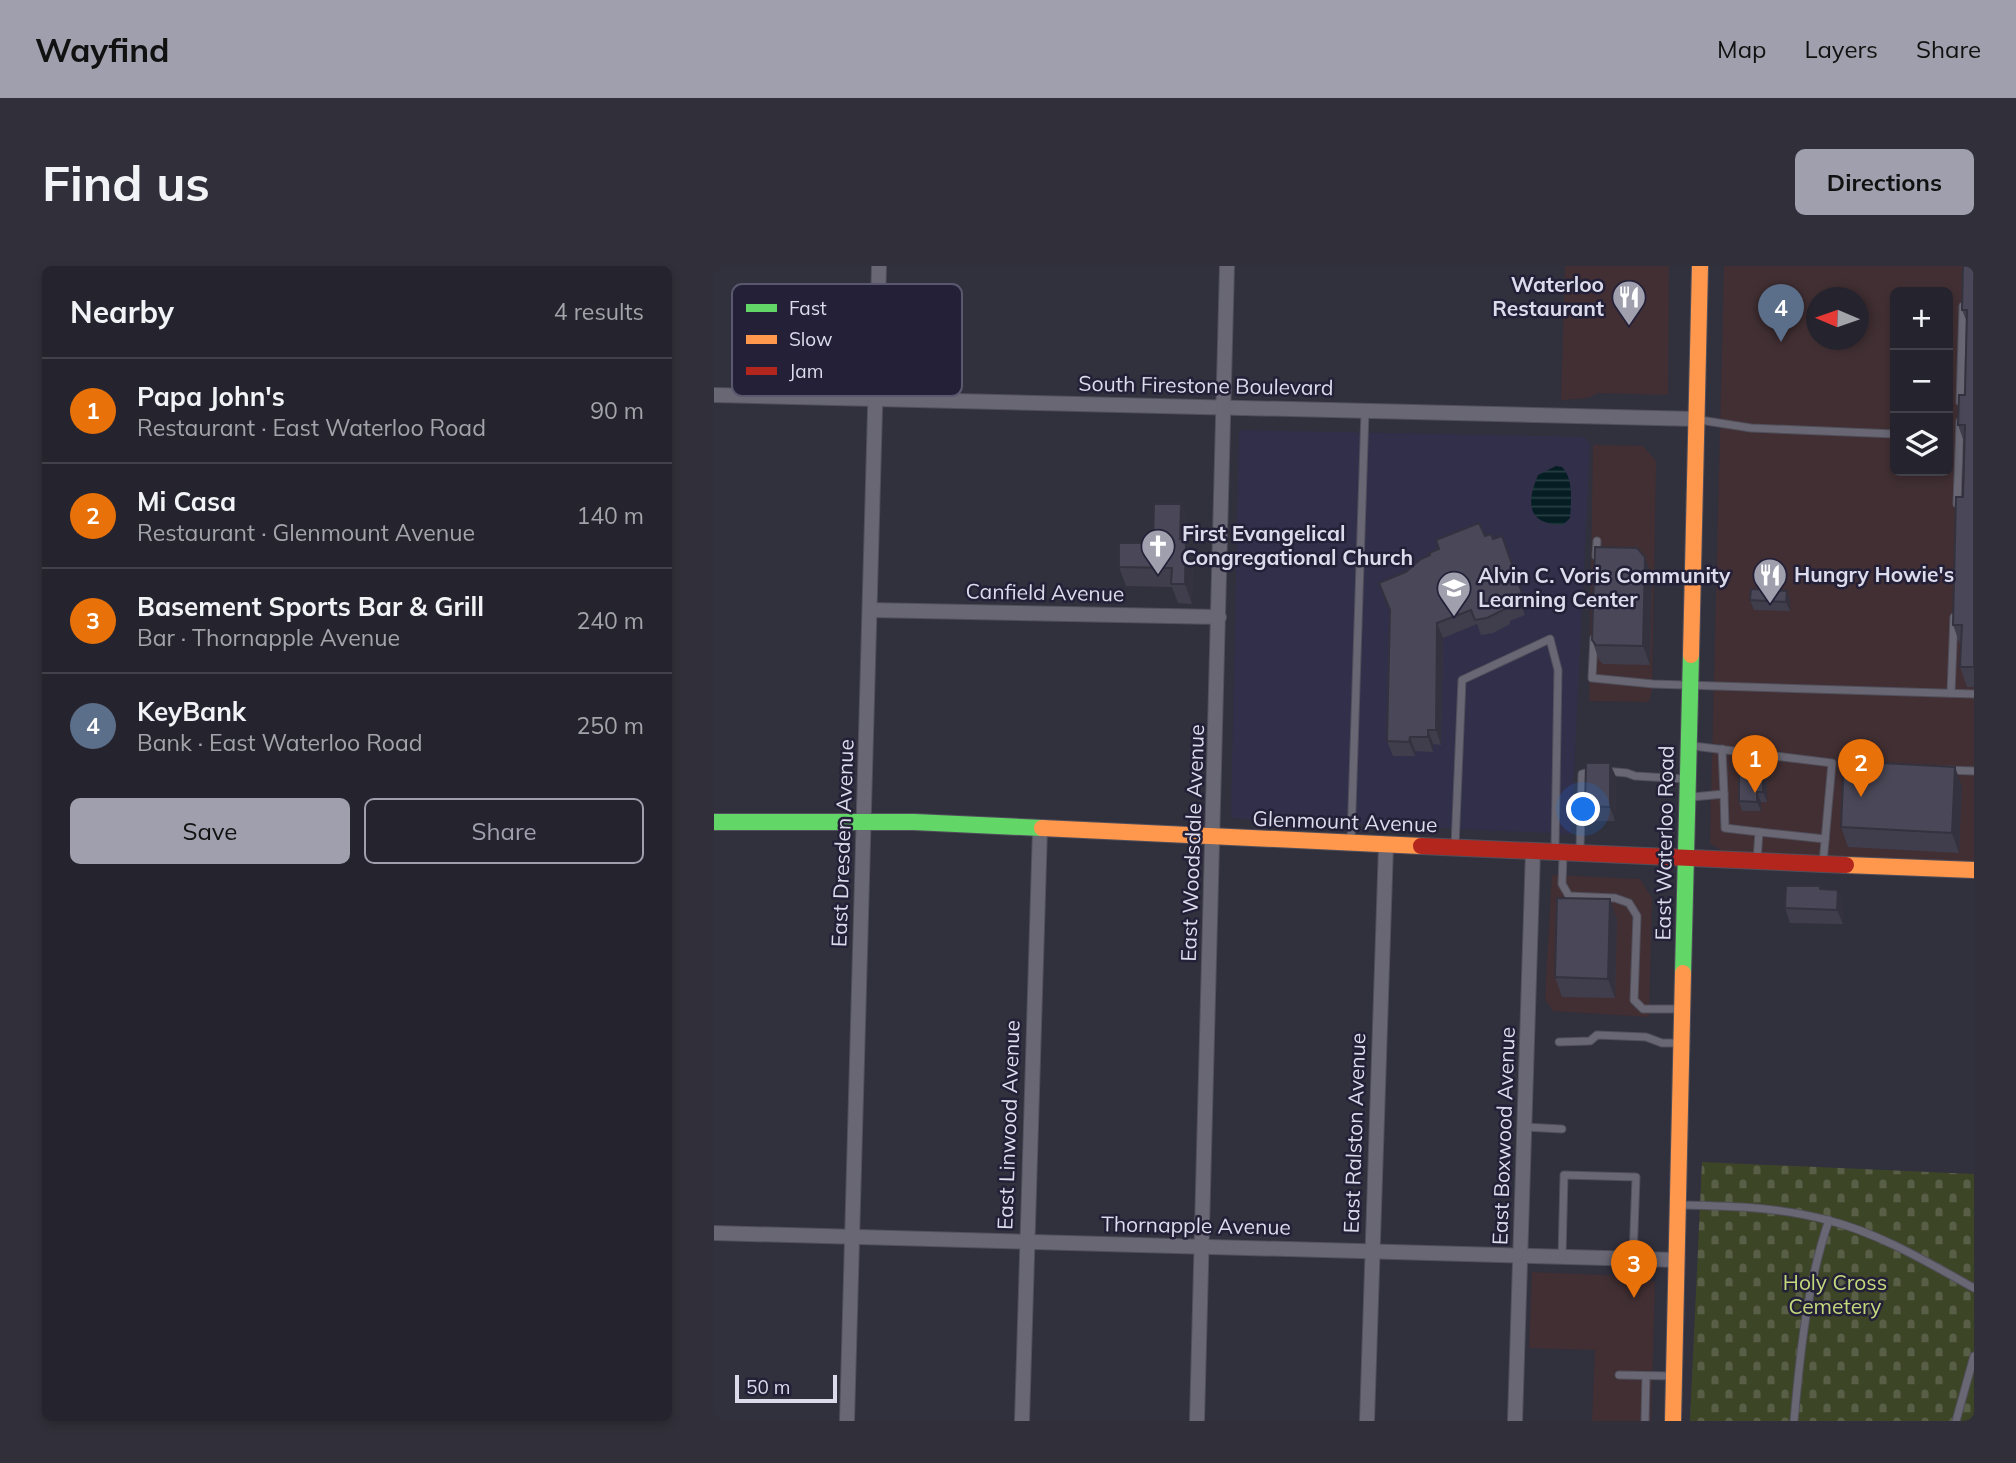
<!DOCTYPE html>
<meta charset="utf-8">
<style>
:root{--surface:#25242e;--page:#31303a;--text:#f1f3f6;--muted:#a3a4aa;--line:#42414a;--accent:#a09fae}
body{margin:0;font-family:Mulish,sans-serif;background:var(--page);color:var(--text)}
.controls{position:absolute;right:21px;top:21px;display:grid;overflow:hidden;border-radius:10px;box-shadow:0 4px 10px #0003}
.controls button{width:63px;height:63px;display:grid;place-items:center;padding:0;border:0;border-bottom:2px solid var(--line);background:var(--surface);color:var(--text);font:35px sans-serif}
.compass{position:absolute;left:1092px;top:21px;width:63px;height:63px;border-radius:50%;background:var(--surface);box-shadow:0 4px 10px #0003;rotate:272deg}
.scale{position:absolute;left:21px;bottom:18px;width:102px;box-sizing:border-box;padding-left:7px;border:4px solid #dcdbeb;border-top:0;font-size:19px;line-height:24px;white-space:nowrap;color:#dcdbeb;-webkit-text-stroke:5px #232038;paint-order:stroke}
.you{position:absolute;left:870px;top:544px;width:24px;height:24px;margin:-18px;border:5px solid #fff;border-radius:50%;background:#1a73e8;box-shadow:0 0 0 10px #1a73e833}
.badge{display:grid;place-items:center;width:46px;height:46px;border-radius:50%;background:var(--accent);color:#fff;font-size:23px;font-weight:700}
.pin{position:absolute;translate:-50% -58px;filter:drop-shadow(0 2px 4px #0008)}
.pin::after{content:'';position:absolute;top:37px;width:24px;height:21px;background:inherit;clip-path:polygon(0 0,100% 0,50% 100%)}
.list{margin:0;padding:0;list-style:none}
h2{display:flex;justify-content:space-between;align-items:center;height:91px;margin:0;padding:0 28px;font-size:30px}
h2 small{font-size:23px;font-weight:400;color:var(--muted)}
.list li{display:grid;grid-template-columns:46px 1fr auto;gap:21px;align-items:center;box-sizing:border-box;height:105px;padding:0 28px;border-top:2px solid var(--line)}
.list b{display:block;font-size:26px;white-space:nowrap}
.list p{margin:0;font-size:23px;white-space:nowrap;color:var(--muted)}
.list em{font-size:23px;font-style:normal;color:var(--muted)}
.actions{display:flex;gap:14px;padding:21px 28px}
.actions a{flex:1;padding:16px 0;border:2px solid var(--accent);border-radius:10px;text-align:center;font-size:24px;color:var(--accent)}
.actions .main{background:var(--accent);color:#111}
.icon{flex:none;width:38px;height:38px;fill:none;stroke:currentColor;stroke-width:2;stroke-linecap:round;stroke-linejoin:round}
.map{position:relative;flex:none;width:1260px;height:1155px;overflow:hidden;border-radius:10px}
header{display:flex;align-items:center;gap:42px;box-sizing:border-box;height:98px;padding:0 35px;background:var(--accent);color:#111}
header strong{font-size:33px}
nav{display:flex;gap:38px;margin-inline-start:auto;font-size:24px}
.intro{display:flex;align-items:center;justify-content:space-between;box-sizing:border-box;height:168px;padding:0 42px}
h1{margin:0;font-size:49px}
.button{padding:18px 32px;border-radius:10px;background:var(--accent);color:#111;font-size:24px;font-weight:700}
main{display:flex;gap:42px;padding:0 42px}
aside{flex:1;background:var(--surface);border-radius:10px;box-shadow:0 4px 10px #0003}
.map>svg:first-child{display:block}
</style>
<header>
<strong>Wayfind</strong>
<nav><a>Map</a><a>Layers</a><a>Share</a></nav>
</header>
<div class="intro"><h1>Find us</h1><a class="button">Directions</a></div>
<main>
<aside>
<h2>Nearby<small>4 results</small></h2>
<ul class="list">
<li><span class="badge" style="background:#e8710a">1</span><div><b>Papa John's</b><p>Restaurant · East Waterloo Road</p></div><em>90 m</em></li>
<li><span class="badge" style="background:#e8710a">2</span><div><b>Mi Casa</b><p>Restaurant · Glenmount Avenue</p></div><em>140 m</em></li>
<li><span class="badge" style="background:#e8710a">3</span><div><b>Basement Sports Bar &amp; Grill</b><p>Bar · Thornapple Avenue</p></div><em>240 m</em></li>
<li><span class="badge" style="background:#5c6f8a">4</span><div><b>KeyBank</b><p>Bank · East Waterloo Road</p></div><em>250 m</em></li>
</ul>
<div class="actions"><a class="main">Save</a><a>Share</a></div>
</aside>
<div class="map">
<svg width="1260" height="1155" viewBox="0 0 1260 1155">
<defs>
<pattern id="cemetery-stones" width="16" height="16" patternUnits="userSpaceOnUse" patternTransform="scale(1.75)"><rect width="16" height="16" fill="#3d4527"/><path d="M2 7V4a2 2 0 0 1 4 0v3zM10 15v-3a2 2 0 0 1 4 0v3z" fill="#585f46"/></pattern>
<pattern id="water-rules" width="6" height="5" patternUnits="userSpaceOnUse" patternTransform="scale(1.75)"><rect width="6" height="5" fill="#041e23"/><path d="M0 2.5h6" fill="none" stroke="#283e43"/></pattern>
</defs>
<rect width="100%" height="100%" fill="#31303d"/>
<g fill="#412f33" fill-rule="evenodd">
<path d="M 851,0 L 955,0 L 954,129 L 884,127 L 874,132 L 847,134 Z"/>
<path d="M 1010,0 L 1260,0 L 1260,597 L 1008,585 L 996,577 ZM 1181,26 L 1234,26 L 1234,205 L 1181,205 ZM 1102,32 L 1144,32 L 1144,74 L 1102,74 Z"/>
<path d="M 879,179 L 929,180 L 942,195 L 938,425 L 935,436 L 875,435 Z"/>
<path d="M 838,609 L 926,613 L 938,632 L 935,751 L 839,745 L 831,733 Z"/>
<path d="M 818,1006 L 934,1011 L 941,1017 L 937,1155 L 878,1155 L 881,1084 L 815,1082 Z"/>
</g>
<path fill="#322f4b" d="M 525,164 L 870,171 L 876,177 L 857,568 L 517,552 Z"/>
<path fill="url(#cemetery-stones)" d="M 988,896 L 1260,908 L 1260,1155 L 976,1155 Z"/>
<path fill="url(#water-rules)" d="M 842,200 L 848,201 C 860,213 857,236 856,252 L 849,259 C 813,258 812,238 824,209 Z"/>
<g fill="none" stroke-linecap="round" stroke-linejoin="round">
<g stroke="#504f5b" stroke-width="9">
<g id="lane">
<path d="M 1246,136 L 1249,40"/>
<path d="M 986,154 L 1037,162 L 1181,168"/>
<path d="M 1243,238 L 1246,155"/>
<path d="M 882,290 L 883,275"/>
<path d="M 880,372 L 878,412 L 939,418 L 1260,428"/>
<path d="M 1237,427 L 1240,351"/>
<path d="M 979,480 L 1118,497 L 1109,597"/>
<path d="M 1233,504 L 1260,505"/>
<path d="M 890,505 L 913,507 L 921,510 L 972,513"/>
<path d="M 1010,528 L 1011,562 L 1045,566 L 1043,594"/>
<path d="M 978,531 L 1010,528 L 1008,483"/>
<path d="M 1045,566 L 1111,573"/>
<path d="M 637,574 L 651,145"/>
<path d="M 741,580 L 748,414 L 836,373 L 844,404 L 841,583"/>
<path d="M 866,583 L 868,508 L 879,505"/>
<path d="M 849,590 L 848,618 L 855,630 L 901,632 L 915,637 L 923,650 L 920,734 L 929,743 L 965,743"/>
<path d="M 845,776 L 876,775 L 883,769 L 932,771 L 948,777 L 964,777"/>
<path d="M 811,861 L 848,863"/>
<path d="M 968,939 C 1017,940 1065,941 1113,954 C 1165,967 1213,996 1260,1022"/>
<path d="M 848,991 L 850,909 L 922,911 L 919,992"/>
<path d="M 905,1109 L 959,1110"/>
<path d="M 931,1155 L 932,1110"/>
<path d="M 1080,1155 C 1086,1088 1093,1018 1115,954"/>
<path d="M 1242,1155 L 1260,1090"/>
</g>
</g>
<g stroke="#504f5b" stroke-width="16">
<g id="street">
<path d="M 0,129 L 982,153"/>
<path d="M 156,344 L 505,351"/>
<path d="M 0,967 L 963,994"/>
<path d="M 133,1155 L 165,0"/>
<path d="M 308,1155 L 326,563"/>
<path d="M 483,1155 L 513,0"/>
<path d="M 653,1155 L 672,579"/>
<path d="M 801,1155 L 819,585"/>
</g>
</g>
<g stroke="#504f5b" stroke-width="18">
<g id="fast">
<path d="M 0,556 L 200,556 L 328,562"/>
<path d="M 969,707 L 977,389"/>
</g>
</g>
<g stroke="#504f5b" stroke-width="18">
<g id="slow">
<path d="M 977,389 L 986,0"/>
<path d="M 328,562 L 707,580"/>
<path d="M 1132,599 L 1260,604"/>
<path d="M 959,1155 L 969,707"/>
</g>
</g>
<g stroke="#504f5b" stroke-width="18">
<path id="jam" d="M 707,580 L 1132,599"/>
</g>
<use href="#lane" stroke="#686773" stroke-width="7"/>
<use href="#street" stroke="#686773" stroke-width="14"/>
<use href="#fast" stroke="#63d668" stroke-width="16"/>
<use href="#slow" stroke="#ff974d" stroke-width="16"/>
<use href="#jam" stroke="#b3261e" stroke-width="16"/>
</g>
<g fill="#403e4c">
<path d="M 1260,0 L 1260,421 L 1253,421 L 1246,401 L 1247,378 L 1246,378 L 1239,359 L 1249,231 L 1250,176 L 1244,159 L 1251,129 L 1253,56 L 1248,44 Z"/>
<path d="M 467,238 L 474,258 L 474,278 L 479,292 L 478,338 L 464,337 L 458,321 L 412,320 L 405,301 L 439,277 Z"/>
<path d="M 771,270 L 779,273 L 788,270 L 813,342 L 809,344 L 811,349 L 796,355 L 796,358 L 779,367 L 767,369 L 763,358 L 729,372 L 727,479 L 719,478 L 719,486 L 701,485 L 701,490 L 679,490 L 673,475 L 692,306 Z"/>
<path d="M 938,310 L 936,399 L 889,398 L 885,394 L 878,374 Z"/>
<path d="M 1073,325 L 1076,334 L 1076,345 L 1040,344 L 1036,334 Z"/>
<path d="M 1049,507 L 1053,517 L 1053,536 L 1047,536 L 1047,545 L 1028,545 L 1025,535 Z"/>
<path d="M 902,511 L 901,555 L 877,555 L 871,540 Z"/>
<path d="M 1248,520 L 1245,587 L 1134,581 L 1127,561 Z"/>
<path d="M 1107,623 L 1124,624 L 1129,638 L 1129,658 L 1076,657 L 1071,642 Z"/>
<path d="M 903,653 L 901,732 L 848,731 L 841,711 Z"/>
</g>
<g fill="#34323e">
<path d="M 467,238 L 474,258 L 474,278 L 479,292 L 478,338 L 471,318 L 466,273 Z"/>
<path d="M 931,291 L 938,310 L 936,399 L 929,380 Z"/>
<path d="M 1073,325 L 1076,334 L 1076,345 L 1072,336 Z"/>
<path d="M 723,357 L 729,372 L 727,479 L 722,464 Z"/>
<path d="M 714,464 L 719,478 L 719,486 L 714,471 Z"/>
<path d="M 696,471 L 701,485 L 701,490 L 695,476 Z"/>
<path d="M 896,497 L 902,511 L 901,555 L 896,541 Z"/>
<path d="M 1241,501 L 1248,520 L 1245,587 L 1238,567 Z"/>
<path d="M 1049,507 L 1053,517 L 1053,536 L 1049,526 Z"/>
<path d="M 1043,526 L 1047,536 L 1047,545 L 1043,536 Z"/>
<path d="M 1124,624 L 1129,638 L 1129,658 L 1123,644 Z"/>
<path d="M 896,633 L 903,653 L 901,732 L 894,713 Z"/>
</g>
<g fill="#4a4858" stroke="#34323e" stroke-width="2">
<path d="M 1249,0 L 1260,0 L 1260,401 L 1246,401 L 1248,359 L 1239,359 L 1242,231 L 1249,231 L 1251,159 L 1244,159 L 1245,129 L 1251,129 L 1253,44 L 1248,44 Z"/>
<path d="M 440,238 L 467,238 L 466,273 L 472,273 L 471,318 L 457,318 L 458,302 L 405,301 L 405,277 L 439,277 Z"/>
<path d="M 765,257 L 771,270 L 777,268 L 779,273 L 788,270 L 808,327 L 803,329 L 805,335 L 790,341 L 791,343 L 773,352 L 761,354 L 757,344 L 723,357 L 722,464 L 714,464 L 714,471 L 696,471 L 695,476 L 673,475 L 676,344 L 665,317 L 692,306 L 707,293 L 716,289 L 715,287 L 725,283 L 722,274 Z"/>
<path d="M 881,281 L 923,282 L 931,291 L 929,380 L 882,379 L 878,374 Z"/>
<path d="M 1037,323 L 1073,325 L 1072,336 L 1036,334 Z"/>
<path d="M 1130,495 L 1241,501 L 1238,567 L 1127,561 Z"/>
<path d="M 872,497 L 896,497 L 896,541 L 871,540 Z"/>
<path d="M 1025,507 L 1049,507 L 1049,526 L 1043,526 L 1043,536 L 1025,535 Z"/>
<path d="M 1072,620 L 1106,620 L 1106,623 L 1124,624 L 1123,644 L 1071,642 Z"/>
<path d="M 843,632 L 896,633 L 894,713 L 841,711 Z"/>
</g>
<defs>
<g id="restaurant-pin" transform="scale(1.75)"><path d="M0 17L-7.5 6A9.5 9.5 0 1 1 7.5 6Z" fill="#a09fae" stroke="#232038"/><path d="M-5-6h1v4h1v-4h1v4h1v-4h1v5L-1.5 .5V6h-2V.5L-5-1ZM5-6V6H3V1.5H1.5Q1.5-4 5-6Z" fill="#fff"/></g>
<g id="church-pin" transform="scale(1.75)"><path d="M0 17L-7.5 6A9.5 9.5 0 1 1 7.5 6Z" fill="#a09fae" stroke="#232038"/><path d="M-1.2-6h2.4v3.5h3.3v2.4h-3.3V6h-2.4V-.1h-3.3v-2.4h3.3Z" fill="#fff"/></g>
<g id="school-pin" transform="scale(1.75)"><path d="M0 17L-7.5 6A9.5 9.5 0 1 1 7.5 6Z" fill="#a09fae" stroke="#232038"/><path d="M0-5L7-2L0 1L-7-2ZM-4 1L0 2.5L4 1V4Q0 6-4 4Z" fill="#fff"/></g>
</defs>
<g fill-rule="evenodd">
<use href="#restaurant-pin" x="915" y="31"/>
<use href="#church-pin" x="444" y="280"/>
<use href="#restaurant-pin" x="1056" y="309"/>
<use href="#school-pin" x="740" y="322"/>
</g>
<g text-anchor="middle" stroke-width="5" stroke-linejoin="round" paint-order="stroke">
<g font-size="21" font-weight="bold" fill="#dcdbeb" stroke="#232038" text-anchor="start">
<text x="890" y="26" text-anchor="end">Waterloo<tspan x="890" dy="24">Restaurant</tspan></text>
<text x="468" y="275">First Evangelical<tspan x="468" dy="24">Congregational Church</tspan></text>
<text x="1080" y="316">Hungry Howie's</text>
<text x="764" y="317">Alvin C. Voris Community<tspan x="764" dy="24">Learning Center</tspan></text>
</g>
<g font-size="21" fill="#dcdbeb" stroke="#232038">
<text transform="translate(492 120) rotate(1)" y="7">South Firestone Boulevard</text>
<text transform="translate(331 327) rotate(1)" y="7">Canfield Avenue</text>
<text transform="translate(631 556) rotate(2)" y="7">Glenmount Avenue</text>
<text transform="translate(129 577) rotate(-88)" y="7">East Dresden Avenue</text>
<text transform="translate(479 577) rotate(-88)" y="7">East Woodsdale Avenue</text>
<text transform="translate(951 577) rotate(-89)" y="7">East Waterloo Road</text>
<text transform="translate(295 859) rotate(-88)" y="7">East Linwood Avenue</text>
<text transform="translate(641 867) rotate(-88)" y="7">East Ralston Avenue</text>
<text transform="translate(790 870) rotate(-88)" y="7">East Boxwood Avenue</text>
<text transform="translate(482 960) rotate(1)" y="7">Thornapple Avenue</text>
</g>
<g font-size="21" fill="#c3d97c" stroke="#232038">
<text x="1121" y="1024">Holy Cross<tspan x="1121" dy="24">Cemetery</tspan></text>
</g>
</g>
<rect x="18" y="18" width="230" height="112" rx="10" fill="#232038" stroke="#5a586e" stroke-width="2"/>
<rect x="32" y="38" width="31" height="8" fill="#63d668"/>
<rect x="32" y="69" width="31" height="9" fill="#ff974d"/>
<rect x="32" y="101" width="31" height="8" fill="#b3261e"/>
<g font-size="19" fill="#dcdbeb">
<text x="75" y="49">Fast</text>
<text x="75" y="80">Slow</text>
<text x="75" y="112">Jam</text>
</g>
</svg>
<div class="controls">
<button>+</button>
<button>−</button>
<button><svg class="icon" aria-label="layers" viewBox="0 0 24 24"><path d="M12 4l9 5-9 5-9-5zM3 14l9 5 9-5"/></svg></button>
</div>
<svg class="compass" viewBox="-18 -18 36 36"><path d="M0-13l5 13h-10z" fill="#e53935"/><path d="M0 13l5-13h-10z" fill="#a3a4aa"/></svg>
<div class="scale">50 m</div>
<div class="you"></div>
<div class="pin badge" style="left:1041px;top:527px;background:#e8710a">1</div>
<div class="pin badge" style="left:1147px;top:531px;background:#e8710a">2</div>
<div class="pin badge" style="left:920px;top:1032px;background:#e8710a">3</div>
<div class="pin badge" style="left:1067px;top:76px;background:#5c6f8a">4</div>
</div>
</main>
